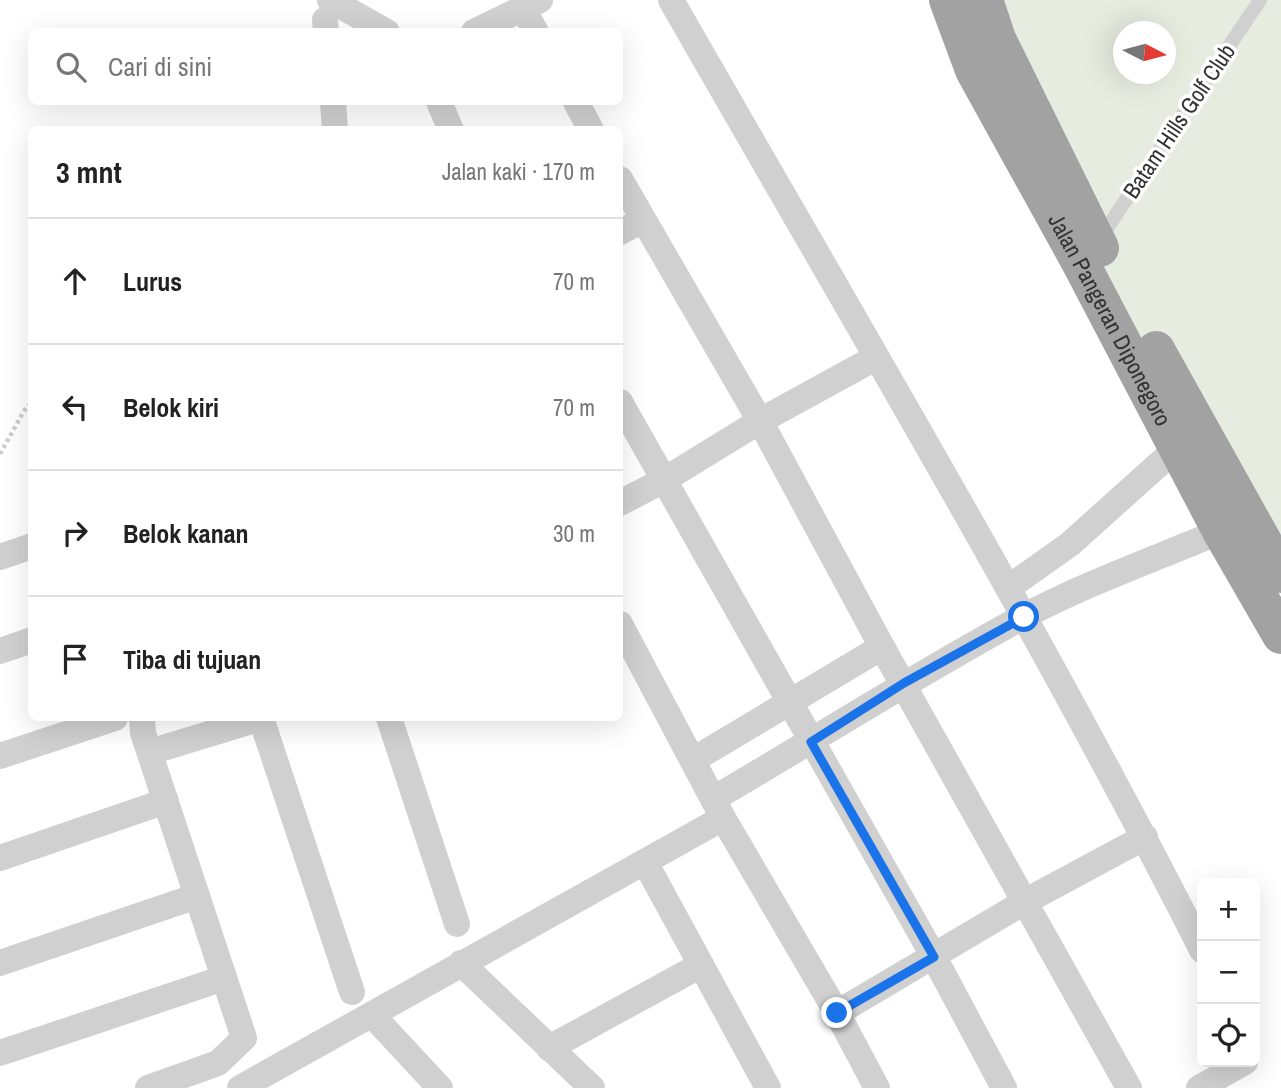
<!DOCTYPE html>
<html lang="id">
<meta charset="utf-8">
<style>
:root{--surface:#fff;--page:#f6f6f6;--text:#222;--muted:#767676;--line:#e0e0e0}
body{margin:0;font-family:"Archivo Narrow",sans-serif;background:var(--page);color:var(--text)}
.controls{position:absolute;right:21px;bottom:21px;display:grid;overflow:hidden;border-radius:10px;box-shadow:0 7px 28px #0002}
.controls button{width:63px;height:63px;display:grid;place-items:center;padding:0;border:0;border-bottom:2px solid var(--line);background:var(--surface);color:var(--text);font:35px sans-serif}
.compass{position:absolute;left:1113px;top:21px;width:63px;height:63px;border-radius:50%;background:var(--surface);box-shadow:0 7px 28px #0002;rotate:96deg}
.stop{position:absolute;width:21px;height:21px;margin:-16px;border:5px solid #1a73e8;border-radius:50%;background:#fff}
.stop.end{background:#1a73e8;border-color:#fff;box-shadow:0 2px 7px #0008}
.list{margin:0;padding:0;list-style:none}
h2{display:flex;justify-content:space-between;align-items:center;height:91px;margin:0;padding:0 28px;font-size:30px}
h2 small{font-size:23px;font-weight:400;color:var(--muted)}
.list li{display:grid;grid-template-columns:46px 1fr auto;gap:21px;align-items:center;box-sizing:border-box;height:126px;padding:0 28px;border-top:2px solid var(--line)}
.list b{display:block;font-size:26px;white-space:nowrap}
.list em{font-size:23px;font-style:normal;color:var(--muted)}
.icon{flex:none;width:38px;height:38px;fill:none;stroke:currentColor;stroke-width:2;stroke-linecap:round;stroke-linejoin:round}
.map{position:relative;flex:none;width:1281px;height:1088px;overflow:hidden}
.search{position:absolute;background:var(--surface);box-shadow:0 7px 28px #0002;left:28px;top:28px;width:595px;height:77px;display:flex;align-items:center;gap:18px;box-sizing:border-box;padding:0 24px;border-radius:10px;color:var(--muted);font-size:26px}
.panel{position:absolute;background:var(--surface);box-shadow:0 7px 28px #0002;left:28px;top:126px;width:595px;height:595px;border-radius:10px}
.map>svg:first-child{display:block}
</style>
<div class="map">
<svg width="1281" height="1088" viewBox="0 0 1281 1088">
<rect width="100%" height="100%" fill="#fff"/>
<path fill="#e6ecdf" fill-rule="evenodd" d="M 970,0 L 1281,0 L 1281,594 L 1103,270 ZM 1124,32 L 1166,32 L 1166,74 L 1124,74 Z"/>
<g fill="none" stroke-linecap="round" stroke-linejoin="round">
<path stroke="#cdcdcd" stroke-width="4.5" stroke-dasharray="3.5 3.5" stroke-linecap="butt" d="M 0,454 L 24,411 L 32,402"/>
<path stroke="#d0d0d0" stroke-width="14" d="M 1099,240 L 1260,0"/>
<g stroke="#d0d0d0" stroke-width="26">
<path d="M 330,0 L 387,32"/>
<path d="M 671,0 C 851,315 1038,627 1202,950"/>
<path d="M 522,7 L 536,32"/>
<path d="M 325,20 L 326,32"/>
<path d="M 474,32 L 540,0"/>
<path d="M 333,102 L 335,130"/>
<path d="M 439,102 L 451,130"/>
<path d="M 576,102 L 591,130"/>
<path d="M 620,179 L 760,421 L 882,647 L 1129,1088"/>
<path d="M 620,232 L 643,220"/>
<path d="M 620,402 L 934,957 L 1004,1088"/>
<path d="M 620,503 L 664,480 L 760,421 L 875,358"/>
<path d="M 0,557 L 32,546"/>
<path d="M 1008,588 L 1070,544 L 1178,447"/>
<path d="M 620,624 L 723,818 L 837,1013 L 877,1088"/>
<path d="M 0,651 L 32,640"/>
<path d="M 142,718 L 143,733 L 244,1038 L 218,1063 L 148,1088"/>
<path d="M 389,718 L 457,924"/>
<path d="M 150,752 L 261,718 L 352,992"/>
<path d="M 0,756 L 115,718"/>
<path d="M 693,760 L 882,647"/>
<path d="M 713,799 C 816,739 916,675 1021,618 C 1084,584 1155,559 1221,531"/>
<path d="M 0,858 L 166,801"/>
<path d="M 645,862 L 768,1088"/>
<path d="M 0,963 L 197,896"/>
<path d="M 461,963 L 592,1088"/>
<path d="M 837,1013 L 1026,901 L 1145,837"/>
<path d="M 373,1016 L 440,1088"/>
<path d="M 549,1048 L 701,965"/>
<path d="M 0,1053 L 224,978"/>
<path d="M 240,1088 L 723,818"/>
<path d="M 1199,1088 L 1245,1062"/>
</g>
<g stroke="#a2a2a2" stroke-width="38">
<path id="s1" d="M 948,0 L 974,70 L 1079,260 L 1221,531 L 1281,635"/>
<path d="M 984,0 L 997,39 L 1100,248"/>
<path d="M 1156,350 L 1281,574"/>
</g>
</g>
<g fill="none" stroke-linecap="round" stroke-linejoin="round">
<path stroke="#1a73e8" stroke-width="9" d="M 837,1013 L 934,957 L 811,742 L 904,683 L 1024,617"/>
</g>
<g text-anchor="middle" stroke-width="7" stroke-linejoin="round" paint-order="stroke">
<g font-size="23" fill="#333" stroke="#fff">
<text transform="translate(1179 121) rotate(-56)" y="8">Batam Hills Golf Club</text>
<text dy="8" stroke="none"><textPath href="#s1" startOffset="359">Jalan Pangeran Diponegoro</textPath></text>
</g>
</g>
</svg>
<div class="controls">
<button>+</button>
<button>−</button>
<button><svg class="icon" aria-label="locate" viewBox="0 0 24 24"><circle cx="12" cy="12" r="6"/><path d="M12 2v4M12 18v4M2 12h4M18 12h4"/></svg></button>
</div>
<svg class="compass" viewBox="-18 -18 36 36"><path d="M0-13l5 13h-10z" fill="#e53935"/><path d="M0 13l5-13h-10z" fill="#767676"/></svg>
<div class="stop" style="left:1024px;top:617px"></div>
<div class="stop end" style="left:837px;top:1013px"></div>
<div class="search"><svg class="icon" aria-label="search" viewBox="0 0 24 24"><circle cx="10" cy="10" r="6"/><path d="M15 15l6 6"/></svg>Cari di sini</div>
<section class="panel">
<h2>3 mnt<small>Jalan kaki · 170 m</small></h2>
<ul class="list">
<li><svg class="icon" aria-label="ahead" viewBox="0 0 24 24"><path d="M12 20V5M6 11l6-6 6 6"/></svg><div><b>Lurus</b></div><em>70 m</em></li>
<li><svg class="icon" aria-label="left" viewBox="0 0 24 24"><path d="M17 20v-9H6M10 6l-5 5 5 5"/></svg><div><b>Belok kiri</b></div><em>70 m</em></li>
<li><svg class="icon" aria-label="right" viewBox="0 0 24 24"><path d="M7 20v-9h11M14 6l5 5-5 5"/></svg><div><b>Belok kanan</b></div><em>30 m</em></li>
<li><svg class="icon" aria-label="arrive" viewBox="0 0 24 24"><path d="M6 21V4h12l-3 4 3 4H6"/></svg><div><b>Tiba di tujuan</b></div></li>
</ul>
</section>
</div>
